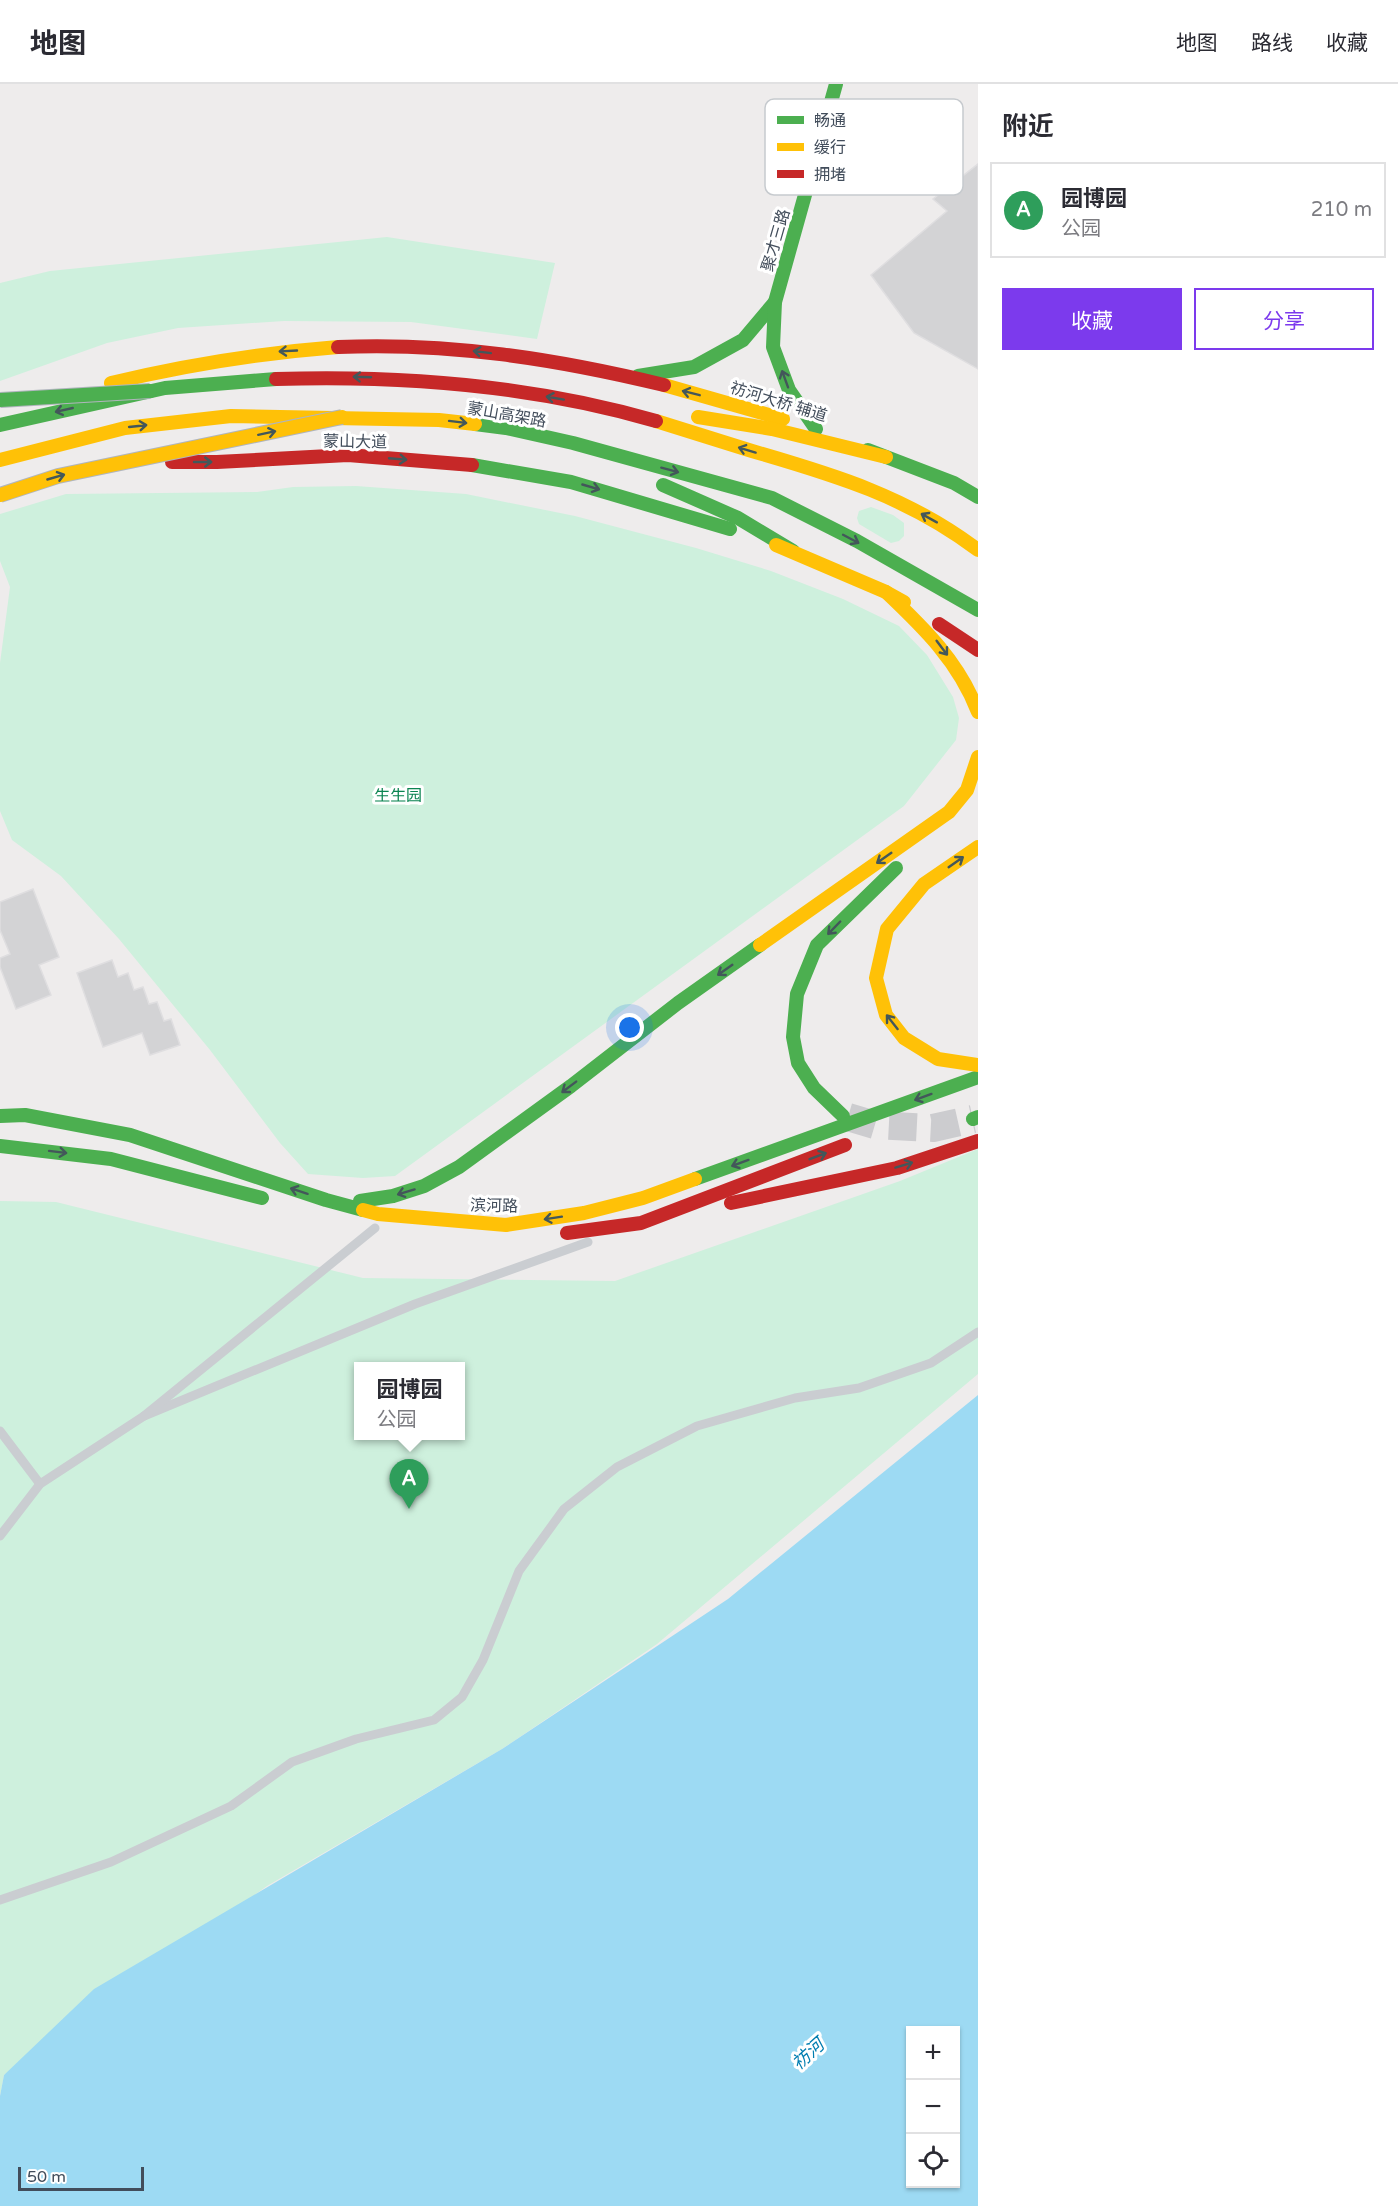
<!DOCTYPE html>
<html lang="zh">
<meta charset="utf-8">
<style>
:root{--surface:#fff;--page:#f7f7f7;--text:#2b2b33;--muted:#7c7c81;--line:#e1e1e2;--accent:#7c3aed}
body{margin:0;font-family:"Varela Round","Noto Sans SC",sans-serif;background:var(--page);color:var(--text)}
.controls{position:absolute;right:18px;bottom:18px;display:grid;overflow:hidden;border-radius:0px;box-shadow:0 2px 4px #0004}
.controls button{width:54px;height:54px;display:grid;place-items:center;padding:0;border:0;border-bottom:2px solid var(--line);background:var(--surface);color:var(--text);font:30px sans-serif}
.scale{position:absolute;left:18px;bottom:15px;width:126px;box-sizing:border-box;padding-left:6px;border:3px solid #424d5b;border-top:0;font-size:16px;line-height:21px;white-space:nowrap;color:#424d5b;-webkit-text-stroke:4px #fff;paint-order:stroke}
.you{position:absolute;left:630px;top:944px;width:21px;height:21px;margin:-15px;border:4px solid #fff;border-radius:50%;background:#1a73e8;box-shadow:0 0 0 9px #1a73e833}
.badge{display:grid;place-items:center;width:39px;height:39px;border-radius:50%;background:var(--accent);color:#fff;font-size:20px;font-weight:700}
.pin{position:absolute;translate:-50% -50px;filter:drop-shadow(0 2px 3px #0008)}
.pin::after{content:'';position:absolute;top:32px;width:21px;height:18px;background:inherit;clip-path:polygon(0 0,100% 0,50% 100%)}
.popup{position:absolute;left:354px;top:1278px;width:111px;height:78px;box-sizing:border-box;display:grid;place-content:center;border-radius:0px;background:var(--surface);filter:drop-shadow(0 2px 4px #0005);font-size:20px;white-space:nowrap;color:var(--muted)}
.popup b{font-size:22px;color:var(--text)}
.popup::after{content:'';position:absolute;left:50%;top:100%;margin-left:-12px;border:12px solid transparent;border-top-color:var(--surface)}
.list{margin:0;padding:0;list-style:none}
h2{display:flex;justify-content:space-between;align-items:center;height:78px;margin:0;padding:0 24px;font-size:26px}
h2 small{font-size:20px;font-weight:400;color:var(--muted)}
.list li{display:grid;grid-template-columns:39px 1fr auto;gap:18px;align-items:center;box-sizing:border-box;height:96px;margin:0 12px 12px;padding:0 12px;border:2px solid var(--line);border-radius:0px}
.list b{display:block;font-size:22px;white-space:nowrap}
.list p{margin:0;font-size:20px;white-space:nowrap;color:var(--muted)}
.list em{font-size:20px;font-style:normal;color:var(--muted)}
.actions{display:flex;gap:12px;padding:18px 24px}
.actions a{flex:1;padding:14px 0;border:2px solid var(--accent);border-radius:0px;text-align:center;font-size:21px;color:var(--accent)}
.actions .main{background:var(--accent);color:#fff}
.icon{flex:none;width:33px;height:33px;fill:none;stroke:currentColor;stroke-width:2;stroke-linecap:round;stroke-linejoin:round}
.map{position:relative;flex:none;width:978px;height:2122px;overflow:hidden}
header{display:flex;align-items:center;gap:36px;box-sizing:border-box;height:84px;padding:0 30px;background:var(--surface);border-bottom:2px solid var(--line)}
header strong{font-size:28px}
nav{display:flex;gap:33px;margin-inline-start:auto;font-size:21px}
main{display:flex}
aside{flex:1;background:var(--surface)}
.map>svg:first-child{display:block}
</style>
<header>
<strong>地图</strong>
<nav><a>地图</a><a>路线</a><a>收藏</a></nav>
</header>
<main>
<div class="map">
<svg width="978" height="2122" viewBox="0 0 978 2122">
<rect width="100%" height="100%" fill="#eeecec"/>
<g fill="#cef0dd" fill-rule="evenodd">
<path d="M 387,153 L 555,179 L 537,255 L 411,238 L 284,237 L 178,244 L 107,259 L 0,297 L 0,199 L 50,187 Z"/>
<path d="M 356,402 L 466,410 L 575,432 L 696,464 L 771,487 L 843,515 L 899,542 L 927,571 L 953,613 L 959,634 L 956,656 L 904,722 L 395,1092 L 363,1094 L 308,1090 L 280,1059 L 210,966 L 119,855 L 61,792 L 12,756 L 0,727 L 0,579 L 10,503 L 0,477 L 0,430 L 66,410 L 257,408 L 293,403 Z"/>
<path d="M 871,423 L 893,431 L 904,439 L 904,452 L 899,457 L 891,459 L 859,440 L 857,434 L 859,427 Z"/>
<path d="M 978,1065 L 978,1290 L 657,1560 L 502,1665 L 267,1802 L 4,1991 L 0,2012 L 0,1117 L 56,1118 L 363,1194 L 615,1197 L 900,1097 ZM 358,1282 L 460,1282 L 460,1352 L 358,1352 Z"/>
</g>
<path fill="#9ddaf3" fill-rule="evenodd" d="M 978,1311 L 978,2122 L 0,2122 L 0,2012 L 4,1991 L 94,1905 L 502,1665 L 728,1515 ZM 910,1946 L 956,1946 L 956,2100 L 910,2100 Z"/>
<g fill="#d3d3d5" stroke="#dfdee0" stroke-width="1.5">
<path d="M 978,80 L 978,285 L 914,249 L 871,191 L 947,127 L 933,115 Z"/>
<path d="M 33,805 L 59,873 L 39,881 L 51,911 L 16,925 L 0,883 L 0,874 L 10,870 L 0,846 L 0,818 Z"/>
<path d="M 112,876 L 118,893 L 128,889 L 134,906 L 143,903 L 149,920 L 157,918 L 164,937 L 171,935 L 180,961 L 150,971 L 142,949 L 103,963 L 77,889 Z"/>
</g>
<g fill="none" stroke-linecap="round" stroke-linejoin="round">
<path stroke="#cccccf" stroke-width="28" stroke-dasharray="28 14" stroke-linecap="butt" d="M 848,1033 L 875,1041 L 933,1044 L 973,1035"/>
<g stroke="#cacdd1" stroke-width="9">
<path d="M 144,1332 L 415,1220 L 588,1158"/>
<path d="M 0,1347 L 40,1400"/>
<path d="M 0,1452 L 40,1400 L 144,1332 L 375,1144"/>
<path d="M 0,1816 L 111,1778 L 231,1722 L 292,1678 L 356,1655 L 434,1636 L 462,1613 L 483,1576 L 519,1487 L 564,1425 L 617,1383 L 697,1342 L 795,1314 L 859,1304 L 931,1279 L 978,1248"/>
</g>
<g stroke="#4caf50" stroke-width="14">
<path d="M 638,292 L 694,283 L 743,256 L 775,218"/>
<path d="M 475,340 L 506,344 L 573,359 L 772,414 L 857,457 L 978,526"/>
<path d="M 0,341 L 165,304 L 276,295"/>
<path d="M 816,345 L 789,306 L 773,263 L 775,218 L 836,0"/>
<path d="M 868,366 L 954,399 L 978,413"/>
<path d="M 472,381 L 571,398 L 730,445"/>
<path d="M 663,401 L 738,434 L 793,467"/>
<path d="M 0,1032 L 25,1031 L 130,1051 L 326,1116 L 363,1126"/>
<path d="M 843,1032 L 814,1004 L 798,979 L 793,953 L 797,910 L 817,861 L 896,784"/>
<path d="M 973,1035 L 978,1033"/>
<path d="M 0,1062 L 111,1075 L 262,1114"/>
<path d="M 695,1095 L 978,993"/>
<path d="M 360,1117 L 393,1112 L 424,1102 L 459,1083 L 571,1002 L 678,919 L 760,861"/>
</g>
<g stroke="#ffc107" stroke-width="14">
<path d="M 111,299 C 186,281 261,269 338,263"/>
<path d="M 664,301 L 783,335"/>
<path d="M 698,333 L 772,345 L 886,373"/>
<path d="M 656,337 C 688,347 720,357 752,367 C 835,391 908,413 978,466"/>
<path d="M 0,376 L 125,344 L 231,332 L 439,336 L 475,340"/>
<path d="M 776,461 L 886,508 L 904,518"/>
<path d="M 886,508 C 924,544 959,578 978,628"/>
<path d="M 978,763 L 924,800 L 887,845 L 876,894 L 886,931 L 904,954 L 938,975 L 978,981"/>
<path d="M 760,861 L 949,728 L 967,706 L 978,673"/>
<path d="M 363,1126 L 378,1130 L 506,1141 L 584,1129 L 643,1114 L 695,1095"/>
</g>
<g stroke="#c62828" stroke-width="14">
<path d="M 338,263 C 449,258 557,275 664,301"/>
<path d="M 276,295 C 403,291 532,301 656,337"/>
<path d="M 172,378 L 217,378 L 348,371 L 472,381"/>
<path d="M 939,540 L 978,566"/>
<path d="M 731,1119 L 897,1084 L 978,1057"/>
<path d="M 567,1149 L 641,1139 L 845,1061"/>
</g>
<g stroke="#b0b5bd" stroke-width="16" stroke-linecap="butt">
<path id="fast-bridge" d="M 0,316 L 150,307"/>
</g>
<g stroke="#b0b5bd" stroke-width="16" stroke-linecap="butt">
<path id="slow-bridge" d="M 0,411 L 58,392 L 342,333"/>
</g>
<use href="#fast-bridge" stroke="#4caf50" stroke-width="14"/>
<use href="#slow-bridge" stroke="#ffc107" stroke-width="14"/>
</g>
<defs><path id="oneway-shaft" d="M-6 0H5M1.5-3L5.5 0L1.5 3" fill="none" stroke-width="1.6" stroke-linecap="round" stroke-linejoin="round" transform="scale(1.5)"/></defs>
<g stroke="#43575a">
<use href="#oneway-shaft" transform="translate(288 267) rotate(177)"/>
<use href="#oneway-shaft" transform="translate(482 268) rotate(-173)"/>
<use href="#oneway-shaft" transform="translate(362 293) rotate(-178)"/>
<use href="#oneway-shaft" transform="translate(785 295) rotate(-110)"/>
<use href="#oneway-shaft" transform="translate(691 309) rotate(-166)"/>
<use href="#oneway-shaft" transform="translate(555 314) rotate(-170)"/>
<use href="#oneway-shaft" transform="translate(64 326) rotate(167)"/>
<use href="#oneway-shaft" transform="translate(458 338) rotate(7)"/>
<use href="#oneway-shaft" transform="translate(138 342) rotate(-6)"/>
<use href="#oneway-shaft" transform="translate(267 349) rotate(-12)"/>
<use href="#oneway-shaft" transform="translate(747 366) rotate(-163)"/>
<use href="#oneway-shaft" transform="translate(398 375) rotate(5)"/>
<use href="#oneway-shaft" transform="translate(203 378)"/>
<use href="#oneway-shaft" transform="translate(670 386) rotate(15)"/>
<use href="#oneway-shaft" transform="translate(56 393) rotate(-16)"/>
<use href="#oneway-shaft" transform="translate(591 403) rotate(16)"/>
<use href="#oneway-shaft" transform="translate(929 434) rotate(-151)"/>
<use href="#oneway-shaft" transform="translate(851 455) rotate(28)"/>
<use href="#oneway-shaft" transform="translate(942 564) rotate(53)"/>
<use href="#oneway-shaft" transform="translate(884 774) rotate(145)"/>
<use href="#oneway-shaft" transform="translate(956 778) rotate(-35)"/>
<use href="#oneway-shaft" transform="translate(834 844) rotate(134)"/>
<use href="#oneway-shaft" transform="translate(725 886) rotate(145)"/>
<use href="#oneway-shaft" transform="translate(892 938) rotate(-128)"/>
<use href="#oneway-shaft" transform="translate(569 1003) rotate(143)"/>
<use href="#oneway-shaft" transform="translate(923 1013) rotate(160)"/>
<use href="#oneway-shaft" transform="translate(58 1068) rotate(7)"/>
<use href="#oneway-shaft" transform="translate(818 1072) rotate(-21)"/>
<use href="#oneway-shaft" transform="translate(740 1079) rotate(160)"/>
<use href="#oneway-shaft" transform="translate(904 1081) rotate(-17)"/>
<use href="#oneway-shaft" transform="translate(299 1107) rotate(-162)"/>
<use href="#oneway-shaft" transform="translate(406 1108) rotate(163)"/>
<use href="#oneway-shaft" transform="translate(553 1134) rotate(171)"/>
</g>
<g text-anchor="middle" stroke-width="6" stroke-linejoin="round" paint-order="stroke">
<g font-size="16" fill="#424d5b" stroke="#fff">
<text transform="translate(775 156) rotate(-74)" y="6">聚才三路</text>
<text transform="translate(779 317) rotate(17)" y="6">祊河大桥 辅道</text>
<text transform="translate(507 330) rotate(10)" y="6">蒙山高架路</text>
<text transform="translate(355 357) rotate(1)" y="6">蒙山大道</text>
<text transform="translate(494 1121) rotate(1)" y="6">滨河路</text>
</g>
<g font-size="16" fill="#0b8451" stroke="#fff">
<text x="398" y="717">生生园</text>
</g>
<g font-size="18" font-style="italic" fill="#007db0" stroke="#fff">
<text transform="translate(808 1970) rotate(-42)" y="6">祊河</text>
</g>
</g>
<rect x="765" y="15" width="198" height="96" rx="9" fill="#fff" stroke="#c6cace" stroke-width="1.5"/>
<rect x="777" y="32" width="27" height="8" fill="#4caf50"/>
<rect x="777" y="59" width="27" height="8" fill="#ffc107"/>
<rect x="777" y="86" width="27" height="8" fill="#c62828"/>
<g font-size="16" fill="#424d5b">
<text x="814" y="42">畅通</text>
<text x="814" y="69">缓行</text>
<text x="814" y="96">拥堵</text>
</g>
</svg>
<div class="controls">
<button>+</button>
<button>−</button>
<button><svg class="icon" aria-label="locate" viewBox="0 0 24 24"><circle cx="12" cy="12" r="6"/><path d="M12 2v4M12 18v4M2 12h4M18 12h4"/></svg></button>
</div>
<div class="scale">50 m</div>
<div class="you"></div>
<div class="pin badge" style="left:409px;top:1425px;background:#2e9e5b">A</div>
<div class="popup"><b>园博园</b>公园</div>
</div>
<aside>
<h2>附近<small></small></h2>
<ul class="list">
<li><span class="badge" style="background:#2e9e5b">A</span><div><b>园博园</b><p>公园</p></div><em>210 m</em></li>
</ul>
<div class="actions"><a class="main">收藏</a><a>分享</a></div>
</aside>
</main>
